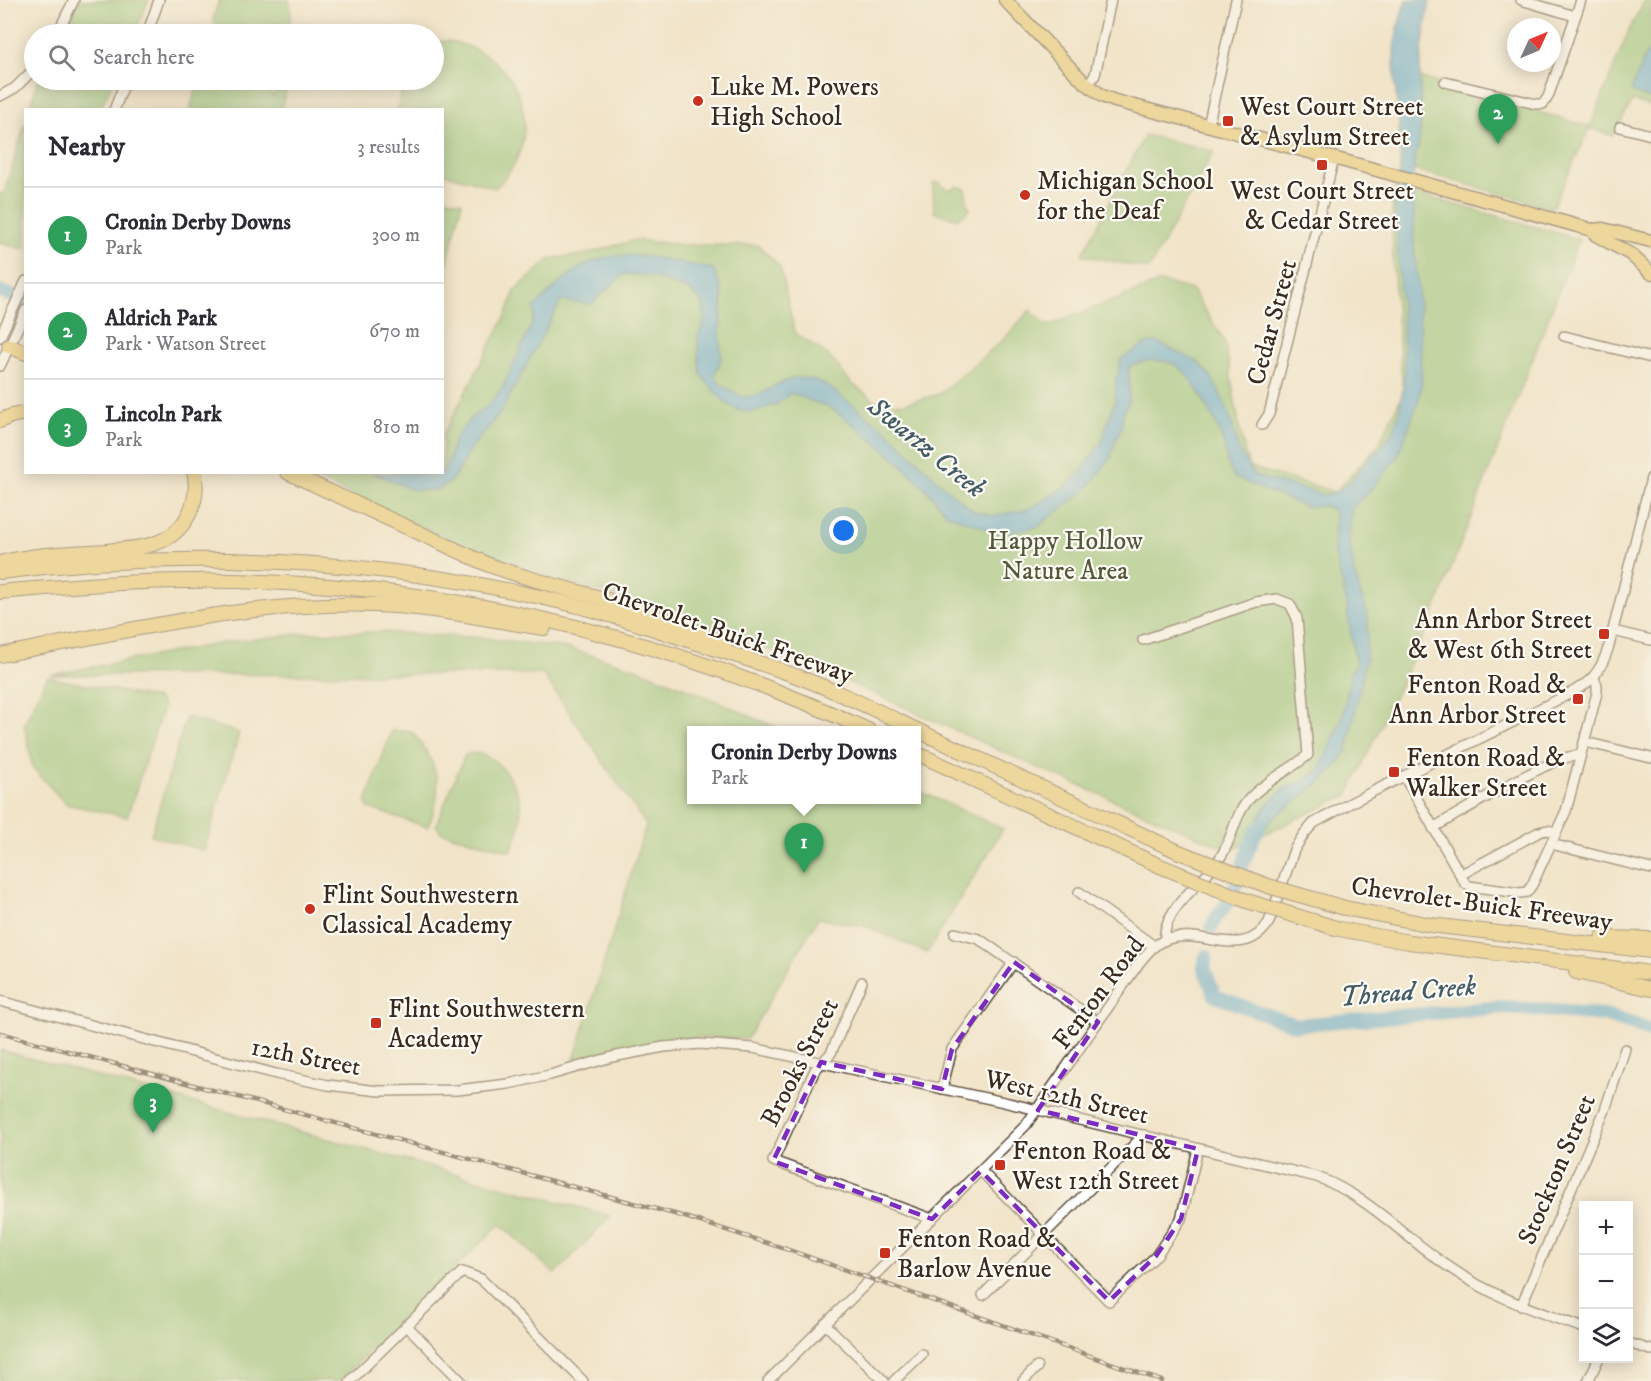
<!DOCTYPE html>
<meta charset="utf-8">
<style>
:root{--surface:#fff;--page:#f7f7f7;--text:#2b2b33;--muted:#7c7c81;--line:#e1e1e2;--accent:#0f766e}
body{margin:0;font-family:"IM FELL DW Pica",serif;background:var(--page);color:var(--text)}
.controls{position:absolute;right:18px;bottom:18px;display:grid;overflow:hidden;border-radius:0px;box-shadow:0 3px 15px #0003}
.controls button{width:54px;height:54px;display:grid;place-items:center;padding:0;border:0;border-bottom:2px solid var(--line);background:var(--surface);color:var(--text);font:30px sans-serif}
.compass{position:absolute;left:1507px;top:18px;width:54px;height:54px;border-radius:50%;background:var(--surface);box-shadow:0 3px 15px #0003;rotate:46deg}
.you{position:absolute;left:844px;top:531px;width:21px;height:21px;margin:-15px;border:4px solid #fff;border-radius:50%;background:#1a73e8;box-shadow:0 0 0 9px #1a73e833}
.badge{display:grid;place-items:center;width:39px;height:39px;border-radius:50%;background:var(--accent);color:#fff;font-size:20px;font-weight:700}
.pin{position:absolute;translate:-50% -50px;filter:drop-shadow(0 2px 3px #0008)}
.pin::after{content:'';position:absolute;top:32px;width:21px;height:18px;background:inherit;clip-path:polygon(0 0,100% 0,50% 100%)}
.popup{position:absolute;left:687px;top:726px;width:234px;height:78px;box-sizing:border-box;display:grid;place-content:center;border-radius:0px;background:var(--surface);filter:drop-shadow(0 2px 4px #0005);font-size:20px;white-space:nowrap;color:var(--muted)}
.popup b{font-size:22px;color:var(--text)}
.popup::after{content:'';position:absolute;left:50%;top:100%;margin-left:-12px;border:12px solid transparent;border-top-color:var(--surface)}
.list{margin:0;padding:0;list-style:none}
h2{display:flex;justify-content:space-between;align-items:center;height:78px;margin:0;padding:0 24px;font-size:26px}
h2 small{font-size:20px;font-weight:400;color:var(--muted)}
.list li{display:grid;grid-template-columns:39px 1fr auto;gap:18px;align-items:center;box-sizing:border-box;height:96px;padding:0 24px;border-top:2px solid var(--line)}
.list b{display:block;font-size:22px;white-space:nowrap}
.list p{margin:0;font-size:20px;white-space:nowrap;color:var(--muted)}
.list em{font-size:20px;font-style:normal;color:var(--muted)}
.icon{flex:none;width:33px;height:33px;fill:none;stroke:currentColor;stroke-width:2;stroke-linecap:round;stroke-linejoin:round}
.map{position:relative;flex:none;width:1651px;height:1381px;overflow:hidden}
.search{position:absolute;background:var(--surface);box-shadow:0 3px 15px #0003;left:24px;top:24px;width:420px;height:66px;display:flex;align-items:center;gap:15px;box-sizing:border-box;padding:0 21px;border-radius:33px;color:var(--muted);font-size:22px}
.panel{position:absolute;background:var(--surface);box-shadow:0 3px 15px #0003;left:24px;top:108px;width:420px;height:366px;border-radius:0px}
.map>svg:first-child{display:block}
</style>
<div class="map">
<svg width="1651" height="1381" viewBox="0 0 1651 1381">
<rect width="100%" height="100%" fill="#fdfcf7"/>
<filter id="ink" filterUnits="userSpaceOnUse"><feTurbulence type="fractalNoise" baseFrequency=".0167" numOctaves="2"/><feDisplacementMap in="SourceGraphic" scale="12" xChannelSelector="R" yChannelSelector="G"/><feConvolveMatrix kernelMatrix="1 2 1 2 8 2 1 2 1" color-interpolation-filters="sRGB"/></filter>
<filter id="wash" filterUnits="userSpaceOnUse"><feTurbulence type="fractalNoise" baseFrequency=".008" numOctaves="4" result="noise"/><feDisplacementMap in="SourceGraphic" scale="24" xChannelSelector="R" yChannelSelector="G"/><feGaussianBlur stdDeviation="1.35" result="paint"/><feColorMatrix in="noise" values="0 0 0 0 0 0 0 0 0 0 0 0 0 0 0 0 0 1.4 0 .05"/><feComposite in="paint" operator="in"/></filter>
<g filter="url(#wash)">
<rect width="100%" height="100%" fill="#f1e4c9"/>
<g fill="#8dc375" stroke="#64764a" stroke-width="1.5">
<path d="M 79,0 L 149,0 L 134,34 L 63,34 Z"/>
<path d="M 219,0 L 289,0 L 291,13 L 289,34 L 252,34 L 217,26 L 213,20 Z"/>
<path d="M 1645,0 L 1651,0 L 1651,106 L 1632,101 L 1613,136 L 1590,128 L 1552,208 L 1414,170 L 1415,76 L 1590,127 L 1629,30 Z"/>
<path d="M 448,41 C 522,53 551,136 495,188 L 443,173 L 442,110 L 397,109 L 405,80 L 434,80 L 434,42 Z"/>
<path d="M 38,80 L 114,80 L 100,109 L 30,109 Z"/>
<path d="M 206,80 L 261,80 L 274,97 L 279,80 L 288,83 L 281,109 L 190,109 L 195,93 Z"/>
<path d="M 25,124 L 26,247 L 24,249 L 0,243 L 0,194 L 4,193 Z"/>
<path d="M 1145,135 L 1214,151 L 1149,269 L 1082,255 Z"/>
<path d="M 938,182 L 949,190 L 957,186 L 966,189 L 967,203 L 970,210 L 957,219 L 934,212 L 933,183 Z"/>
<path d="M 1396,188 L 1579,239 L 1431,620 L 1348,795 L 1230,850 L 1032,765 L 809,664 L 642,604 L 490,559 L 304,473 L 442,472 L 443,435 L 507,313 L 515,291 L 551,258 L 582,255 L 635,240 L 685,245 L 758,245 L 780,267 L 795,333 L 828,355 L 851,383 L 880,404 L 906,403 L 939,394 L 1005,338 L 1030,310 L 1047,326 L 1161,282 L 1192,290 L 1225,342 L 1241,436 L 1249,467 L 1335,492 L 1379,444 L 1403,393 L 1393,266 L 1392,205 Z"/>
<path d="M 443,198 L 462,202 L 443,281 L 442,198 Z"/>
<path d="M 384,632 L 484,638 L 567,648 L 635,668 L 703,695 L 782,730 L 692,730 L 692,800 L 916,800 L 917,790 L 1003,829 L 927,953 L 868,927 L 818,918 L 747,1039 C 680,1034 638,1042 574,1060 L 646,825 L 543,674 L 50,675 L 228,642 L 308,633 Z"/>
<path d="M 47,677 L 158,699 L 163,708 L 127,817 L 66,804 L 33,768 L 24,724 Z"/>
<path d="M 186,717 L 239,733 L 204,851 L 151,835 Z"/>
<path d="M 392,730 L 412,732 C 439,765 445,787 428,827 L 368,808 L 366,802 Z"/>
<path d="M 476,753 C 502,758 521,789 521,814 C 521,827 516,840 511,851 L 441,832 L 436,825 L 465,755 Z"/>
<path d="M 0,1050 L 611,1216 L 555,1274 L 500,1224 L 339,1381 L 0,1381 Z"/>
</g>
<g fill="#55a6d0" stroke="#486877" stroke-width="1.5">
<path d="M 1406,0 L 1430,0 C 1426,24 1421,49 1420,74 C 1420,98 1424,141 1414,161 L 1414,246 L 1418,287 L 1422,383 L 1418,402 L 1398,456 L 1368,493 L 1351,508 L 1349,540 L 1354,572 L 1368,618 L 1366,659 L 1347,751 C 1331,776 1318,784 1296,801 C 1288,807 1281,813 1272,818 L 1273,819 L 1261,832 L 1260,837 L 1247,843 L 1266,805 L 1286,787 L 1299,784 L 1320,769 L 1342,719 L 1351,671 L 1356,665 L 1344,591 L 1334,551 L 1335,514 L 1331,508 L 1325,506 L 1306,507 L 1235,478 C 1226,467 1226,452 1222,438 C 1216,422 1190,370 1174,364 C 1160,358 1142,360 1129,367 L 1129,401 L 1123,413 L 1121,428 L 1113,448 L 1111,458 L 1084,492 L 1037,527 L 1001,534 L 947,514 L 926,489 L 899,462 L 854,425 L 830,408 L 791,393 L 777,404 L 753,412 L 740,411 L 726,403 L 716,393 L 701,375 L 699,361 L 698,336 L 704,324 L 704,305 L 691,291 L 651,276 L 624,274 L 591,304 L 561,301 L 501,412 L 468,452 L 460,469 L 450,482 L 437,490 L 413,490 L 373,473 L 420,473 L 429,476 L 442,472 L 448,463 L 454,439 L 472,417 L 488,406 L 503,387 L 531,326 L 535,314 L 534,308 C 552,290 572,268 597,260 C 634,248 677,263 713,269 L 720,284 L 723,297 L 720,331 L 721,360 L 714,375 L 721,385 L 743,397 L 759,395 L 776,385 L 793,378 L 812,379 L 826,385 L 886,430 L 950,492 L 974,511 L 993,516 L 1029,509 L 1062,489 L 1080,474 L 1090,457 L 1101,444 L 1115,400 L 1116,380 L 1121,359 L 1146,344 L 1157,342 L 1198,362 L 1210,375 L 1223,400 L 1232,424 L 1238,449 L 1255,476 L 1324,495 L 1338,491 L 1350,482 L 1373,454 L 1377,452 L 1394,430 L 1400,408 L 1405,370 L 1395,206 C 1407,154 1395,110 1394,59 C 1394,40 1400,18 1406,0 Z"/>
<path d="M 1651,49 L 1651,99 L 1636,94 L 1631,90 L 1645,57 Z"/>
</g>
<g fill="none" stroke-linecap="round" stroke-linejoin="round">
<g stroke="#55a6d0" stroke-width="14">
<path d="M 0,291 L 26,302"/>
<path d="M 1212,927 C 1214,918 1220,914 1225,906 C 1241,882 1244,851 1259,827"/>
<path d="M 1206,956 L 1204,968 L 1215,996 L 1295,1025 L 1503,1007 L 1604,1015 L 1651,1030"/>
</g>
</g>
</g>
<g filter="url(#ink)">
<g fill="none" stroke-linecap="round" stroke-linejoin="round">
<g stroke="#564638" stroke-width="12">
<g id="minor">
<path d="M 1521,0 L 1575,16"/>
<path d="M 57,34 L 74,0"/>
<path d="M 147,34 L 159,0"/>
<path d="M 1445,82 L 1536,104 L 1543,104 L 1548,97 L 1581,0"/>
<path d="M 1088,85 L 1095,75 L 1111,0"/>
<path d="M 0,96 L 15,88 L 34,69"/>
<path d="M 114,110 L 126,80"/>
<path d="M 1208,126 L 1236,0"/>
<path d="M 1620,127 L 1651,135"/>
<path d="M 1564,336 L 1651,358"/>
<path d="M 0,337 L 26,281"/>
<path d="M 0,366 L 26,310"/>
<path d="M 1262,425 L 1269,414 L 1334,158"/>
<path d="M 1613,631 L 1651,640"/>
<path d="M 1143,640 L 1256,602 L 1277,599 L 1290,604 L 1297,618 L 1308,755 C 1290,770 1269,779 1252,796 C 1236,811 1233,835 1223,853 C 1209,880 1161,907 1165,940"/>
<path d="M 1585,742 L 1651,758"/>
<path d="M 1404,776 L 1465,883 L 1469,886 L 1520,893 L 1527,892 L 1532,885 L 1566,811 L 1597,693 L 1597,685 L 1594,678"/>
<path d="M 1433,828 C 1460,813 1556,753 1581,755"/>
<path d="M 1551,844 L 1651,869"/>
<path d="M 1460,875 L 1539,832 L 1547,830 L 1556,832"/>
<path d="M 1079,892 L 1154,946"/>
<path d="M 955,933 L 979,939 L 1098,1022"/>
<path d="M 862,982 L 831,1053 L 815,1070 L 773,1161 L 932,1219"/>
<path d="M 0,1001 L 276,1074 L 328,1085 L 379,1091 L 457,1090 L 508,1084 L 550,1075 L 612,1057 L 664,1047 L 700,1044 L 753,1048 L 1004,1102 L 1317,1177 C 1368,1196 1402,1235 1446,1265 C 1488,1295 1535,1311 1584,1328"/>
<path d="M 942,1089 L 952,1049 L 1014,962"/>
<path d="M 981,1171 L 1109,1301 L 1156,1256 L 1181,1219 L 1198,1149"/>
<path d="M 983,1295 L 1144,1135"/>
<path d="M 1521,1306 L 1605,1110 L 1625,1049"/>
<path d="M 825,1324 L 884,1381"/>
<path d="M 406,1325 L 461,1381"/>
<path d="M 1628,1343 L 1651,1350"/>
<path d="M 350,1381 L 462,1272 L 481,1279 L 583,1381"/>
<path d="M 768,1381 L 1026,1125 L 1139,963 C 1147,953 1155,943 1168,939 C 1203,928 1245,962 1269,922 L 1294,850 L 1304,834 L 1314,823 L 1356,800 L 1565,696 C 1591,683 1600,674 1609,646 L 1651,478"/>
<path d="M 894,1381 L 922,1354"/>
<path d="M 1023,1381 L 1037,1367"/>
<path d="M 1588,1381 L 1599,1358"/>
</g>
</g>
<g stroke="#564638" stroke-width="15">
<g id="major">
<path d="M 1005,0 L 1082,80 L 1102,96 L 1115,101 L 1348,162 L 1592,230 L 1603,229 L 1651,241"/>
<path d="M 1592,230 L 1596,235 L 1630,254 L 1651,273"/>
</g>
</g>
<g stroke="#564638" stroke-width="16">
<g id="highway">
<path d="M 9,346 L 26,353"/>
<path d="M 0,421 L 11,416 L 26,413"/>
<path d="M 287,472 L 489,565 C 527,579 565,588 604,599 C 645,612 685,626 724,644"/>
<path d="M 0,563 C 34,554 71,553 106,551 C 123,549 140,549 156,543 C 185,533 201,502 194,472"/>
<path d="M 0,572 C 189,549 381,559 566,603 C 604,612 641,625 679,637 C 714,649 750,659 785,672 C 837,690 887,716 938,740 C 1018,777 1099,814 1179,852"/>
<path d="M 0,592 C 88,584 175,578 263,582 C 472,590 679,643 868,730"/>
<path d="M 0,655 C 124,632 250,600 377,605 C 434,607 488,620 544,628"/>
<path d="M 916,753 L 1160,866"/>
<path d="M 1345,908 L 1431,925 L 1651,951"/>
<path d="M 1339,929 L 1409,942 L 1651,973"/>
<path d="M 1602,938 L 1651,939"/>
<path d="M 1576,972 L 1651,989"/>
</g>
</g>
<use href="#minor" stroke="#fff" stroke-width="9"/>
<use href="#major" stroke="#eac769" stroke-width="12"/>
<use href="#highway" stroke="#eac769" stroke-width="14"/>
<g stroke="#3b2a1e" stroke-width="4.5">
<path id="rail" d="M 0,1033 L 682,1216 L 786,1249 L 1162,1381"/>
</g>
<use href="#rail" stroke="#fdfcf7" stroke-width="2" stroke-dasharray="7" stroke-linecap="butt"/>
<g stroke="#564638" stroke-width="16" stroke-linecap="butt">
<g id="highway-bridge">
<path d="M 1179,852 L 1268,886 L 1345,908"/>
<path d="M 1160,866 L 1247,901 L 1339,929"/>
</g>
</g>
<use href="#highway-bridge" stroke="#eac769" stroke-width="14"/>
</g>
</g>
<path d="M0 0H1651V1381H0ZM 1014,962 L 1098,1022 L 1038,1110 L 1198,1149 L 1181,1219 L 1156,1256 L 1109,1301 L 981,1171 L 932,1219 L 773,1161 L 821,1062 L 942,1089 L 952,1049 Z" fill="#f1e4c9" fill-opacity=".55" fill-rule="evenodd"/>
<path fill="none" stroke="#7b2cbf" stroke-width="4.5" stroke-dasharray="12 8" stroke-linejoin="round" d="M 1014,962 L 1098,1022 L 1038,1110 L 1198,1149 L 1181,1219 L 1156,1256 L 1109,1301 L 981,1171 L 932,1219 L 773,1161 L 821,1062 L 942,1089 L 952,1049 Z"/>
<g fill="#c8321e" stroke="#fdfcf7" stroke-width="2">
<circle cx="698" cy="101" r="6"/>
<rect x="1222" y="115" width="12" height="12" rx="3"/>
<rect x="1316" y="159" width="12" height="12" rx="3"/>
<circle cx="1025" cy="195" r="6"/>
<rect x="1598" y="628" width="12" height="12" rx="3"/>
<rect x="1572" y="693" width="12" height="12" rx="3"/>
<rect x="1388" y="766" width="12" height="12" rx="3"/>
<circle cx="310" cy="909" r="6"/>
<rect x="370" y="1017" width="12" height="12" rx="3"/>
<rect x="994" y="1159" width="12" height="12" rx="3"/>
<rect x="879" y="1247" width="12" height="12" rx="3"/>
</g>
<g text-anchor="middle" stroke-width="4.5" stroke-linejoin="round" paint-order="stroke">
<g font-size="26" fill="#3b2a1e" stroke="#fdfcf7" text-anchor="start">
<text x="710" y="95">Luke M. Powers<tspan x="710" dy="30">High School</tspan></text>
<text x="1240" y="115">West Court Street<tspan x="1240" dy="30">&amp; Asylum Street</tspan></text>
<text x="1037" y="189">Michigan School<tspan x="1037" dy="30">for the Deaf</tspan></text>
<text x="1322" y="199" text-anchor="middle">West Court Street<tspan x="1322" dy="30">&amp; Cedar Street</tspan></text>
<text x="1592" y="628" text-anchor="end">Ann Arbor Street<tspan x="1592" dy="30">&amp; West 6th Street</tspan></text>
<text x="1566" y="693" text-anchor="end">Fenton Road &amp;<tspan x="1566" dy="30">Ann Arbor Street</tspan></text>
<text x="1406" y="766">Fenton Road &amp;<tspan x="1406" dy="30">Walker Street</tspan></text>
<text x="322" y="903">Flint Southwestern<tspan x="322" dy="30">Classical Academy</tspan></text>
<text x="388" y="1017">Flint Southwestern<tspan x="388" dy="30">Academy</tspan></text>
<text x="1012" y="1159">Fenton Road &amp;<tspan x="1012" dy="30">West 12th Street</tspan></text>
<text x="897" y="1247">Fenton Road &amp;<tspan x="897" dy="30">Barlow Avenue</tspan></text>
</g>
<g font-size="26" fill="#3b2a1e" stroke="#fdfcf7">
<text transform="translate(1271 322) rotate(-75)" y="9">Cedar Street</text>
<text transform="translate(728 632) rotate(19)" y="9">Chevrolet-Buick Freeway</text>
<text transform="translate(1482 903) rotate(8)" y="9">Chevrolet-Buick Freeway</text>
<text transform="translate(1098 992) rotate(-53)" y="9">Fenton Road</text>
<text transform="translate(306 1056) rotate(11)" y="9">12th Street</text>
<text transform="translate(799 1062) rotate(-63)" y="9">Brooks Street</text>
<text transform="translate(1067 1096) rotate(13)" y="9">West 12th Street</text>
<text transform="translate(1556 1169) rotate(-67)" y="9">Stockton Street</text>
</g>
<g font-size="26" fill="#545838" stroke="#fdfcf7">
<text x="1065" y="549">Happy Hollow<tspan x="1065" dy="30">Nature Area</tspan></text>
</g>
<g font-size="27" font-style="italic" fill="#455c65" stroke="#fdfcf7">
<text transform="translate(927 447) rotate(39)" y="9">Swartz Creek</text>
<text transform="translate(1408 991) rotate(-5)" y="9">Thread Creek</text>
</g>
</g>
</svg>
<div class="controls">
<button>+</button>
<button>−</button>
<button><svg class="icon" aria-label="layers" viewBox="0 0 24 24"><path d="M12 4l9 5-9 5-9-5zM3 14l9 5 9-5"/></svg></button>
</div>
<svg class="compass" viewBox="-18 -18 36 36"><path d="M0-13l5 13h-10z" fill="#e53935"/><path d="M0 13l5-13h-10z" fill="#7c7c81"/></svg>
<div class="you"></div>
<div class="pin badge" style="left:804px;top:873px;background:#2e9e5b">1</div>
<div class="popup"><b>Cronin Derby Downs</b>Park</div>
<div class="pin badge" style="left:1498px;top:144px;background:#2e9e5b">2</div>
<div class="pin badge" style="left:153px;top:1133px;background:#2e9e5b">3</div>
<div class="search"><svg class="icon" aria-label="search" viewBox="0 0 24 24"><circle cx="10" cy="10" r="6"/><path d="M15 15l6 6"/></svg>Search here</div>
<section class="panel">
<h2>Nearby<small>3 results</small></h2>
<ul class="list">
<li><span class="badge" style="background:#2e9e5b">1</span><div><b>Cronin Derby Downs</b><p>Park</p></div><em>300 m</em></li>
<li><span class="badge" style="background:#2e9e5b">2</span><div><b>Aldrich Park</b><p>Park · Watson Street</p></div><em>670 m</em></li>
<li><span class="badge" style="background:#2e9e5b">3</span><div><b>Lincoln Park</b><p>Park</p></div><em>810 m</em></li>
</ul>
</section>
</div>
